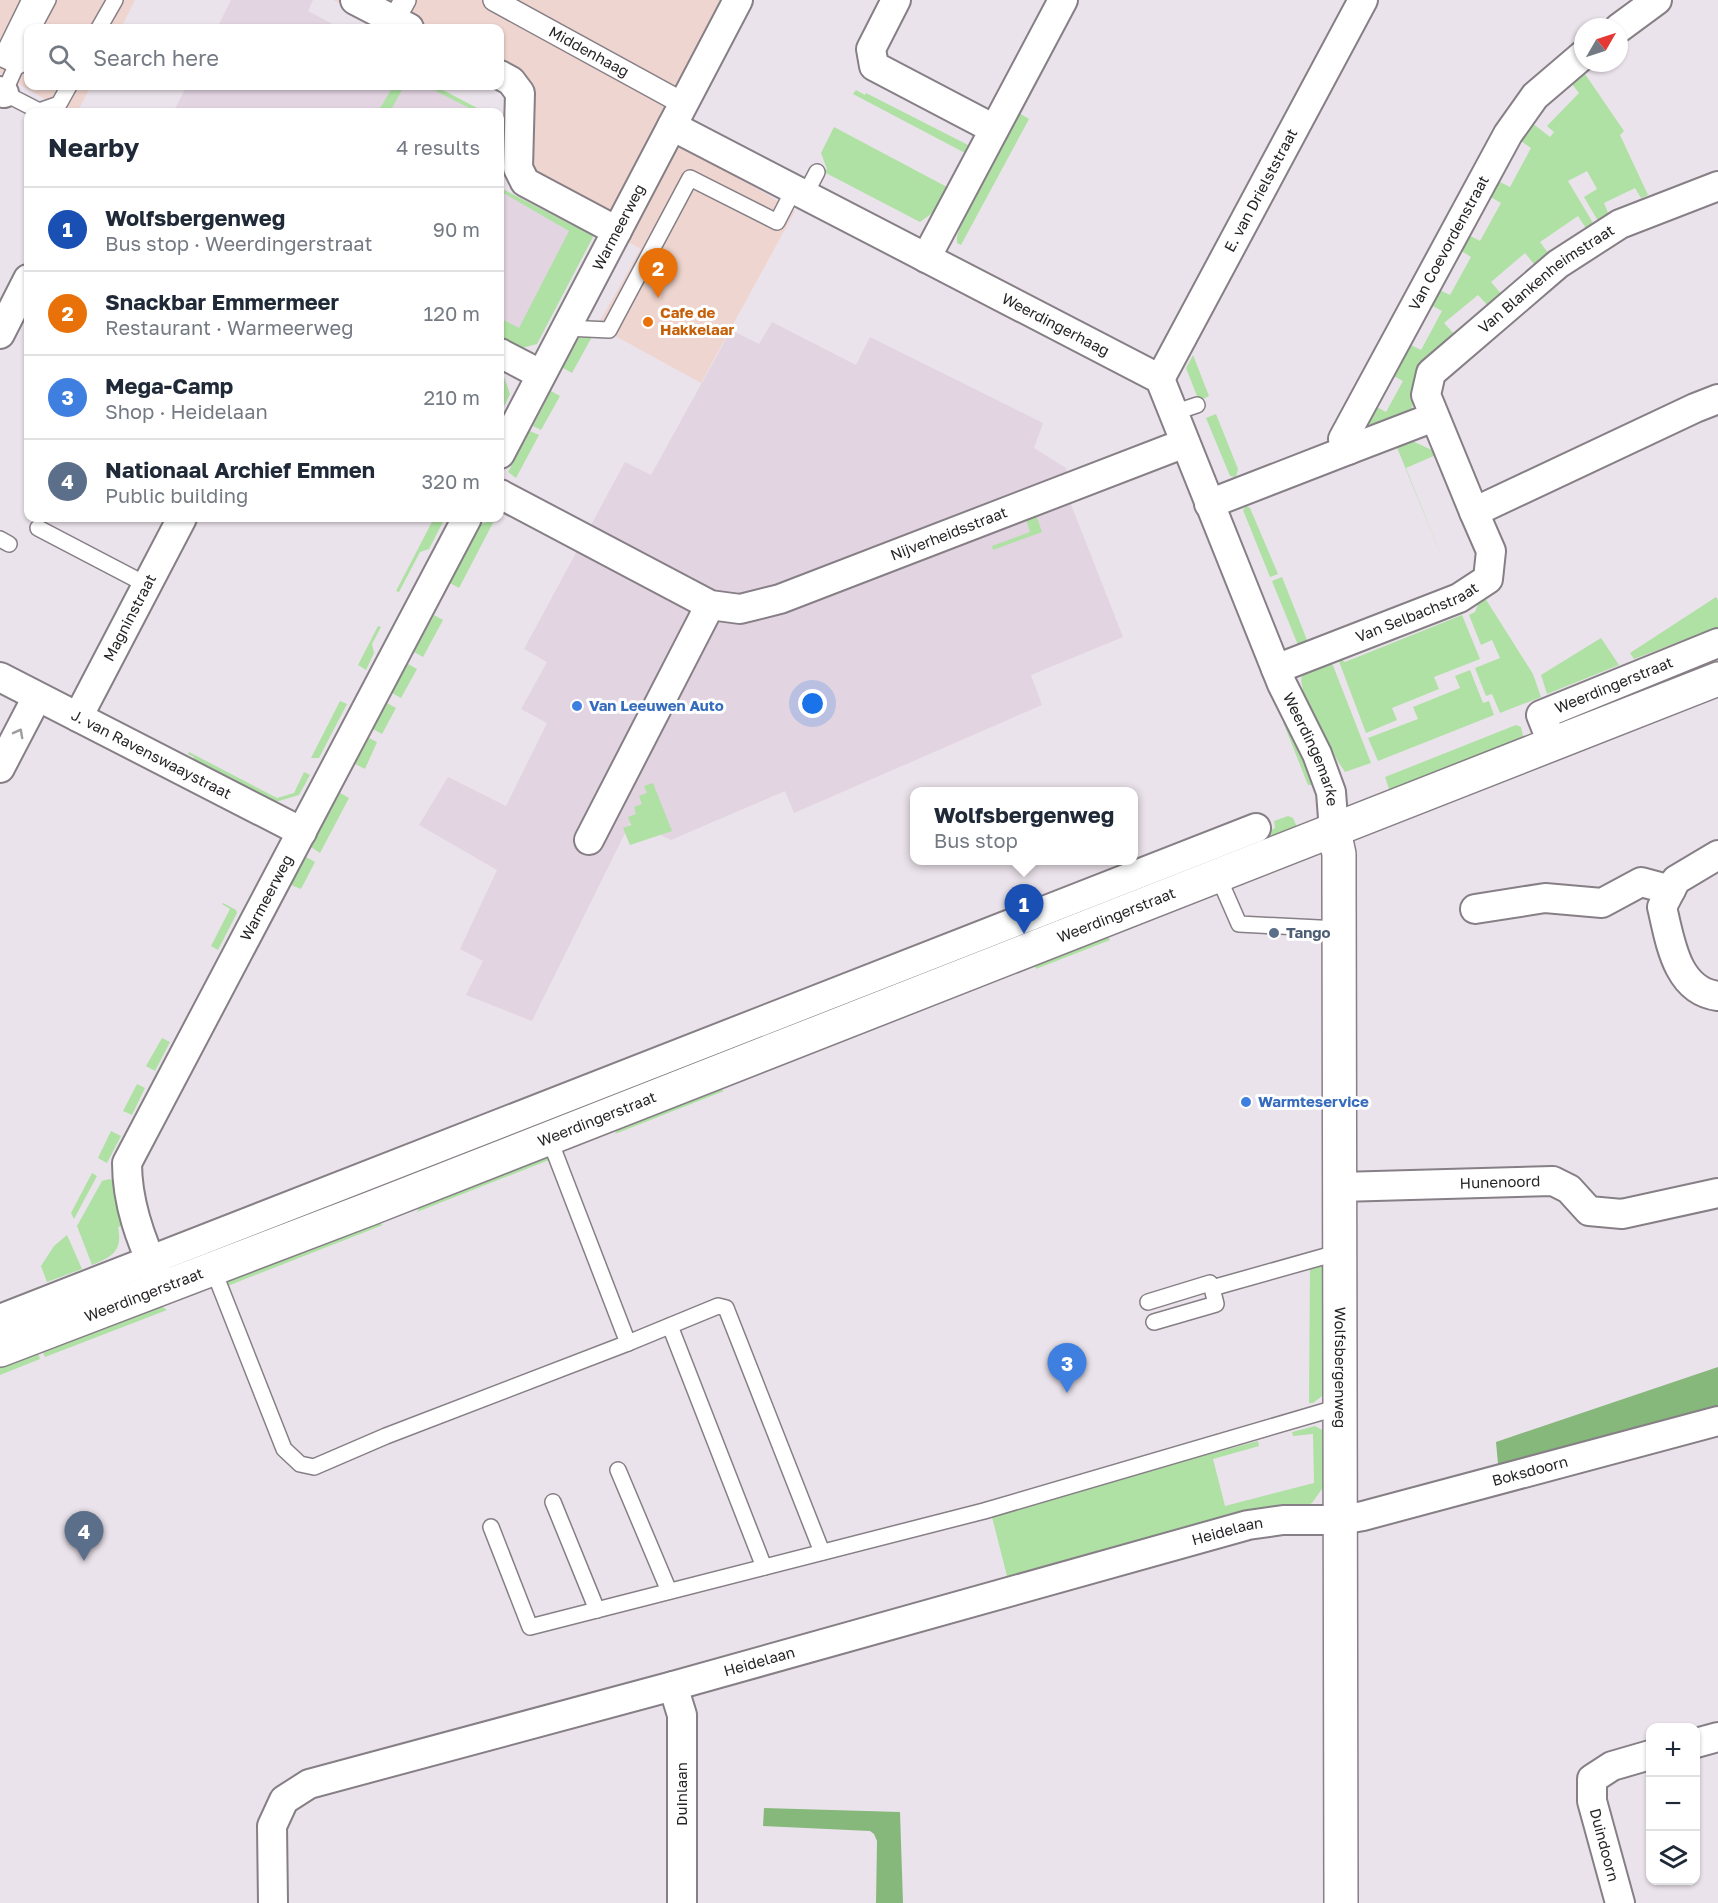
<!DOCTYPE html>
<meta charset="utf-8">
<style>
:root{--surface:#fff;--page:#f6f6f7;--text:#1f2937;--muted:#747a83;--line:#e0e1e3;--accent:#0b8043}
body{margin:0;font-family:"Golos Text",sans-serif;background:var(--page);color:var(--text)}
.controls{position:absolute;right:18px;bottom:18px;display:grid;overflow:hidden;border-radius:12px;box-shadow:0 2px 4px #0004}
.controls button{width:54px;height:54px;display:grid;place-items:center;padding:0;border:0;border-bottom:2px solid var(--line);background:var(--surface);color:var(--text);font:30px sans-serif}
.compass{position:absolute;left:1574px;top:18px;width:54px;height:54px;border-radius:50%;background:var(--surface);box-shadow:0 2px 4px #0004;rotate:51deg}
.you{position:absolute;left:813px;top:704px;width:21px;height:21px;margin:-15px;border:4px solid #fff;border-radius:50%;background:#1a73e8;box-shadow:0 0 0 9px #1a73e833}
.badge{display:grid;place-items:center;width:39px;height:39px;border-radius:50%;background:var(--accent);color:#fff;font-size:20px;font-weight:700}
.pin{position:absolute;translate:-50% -50px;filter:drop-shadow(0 2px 3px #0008)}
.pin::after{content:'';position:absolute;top:32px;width:21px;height:18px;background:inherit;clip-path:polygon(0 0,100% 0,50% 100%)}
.popup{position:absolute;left:910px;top:787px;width:228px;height:78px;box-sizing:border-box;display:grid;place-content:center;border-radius:12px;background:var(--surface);filter:drop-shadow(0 2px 4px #0005);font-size:20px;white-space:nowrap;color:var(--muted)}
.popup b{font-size:22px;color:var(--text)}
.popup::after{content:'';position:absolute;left:50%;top:100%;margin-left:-12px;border:12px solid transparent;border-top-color:var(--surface)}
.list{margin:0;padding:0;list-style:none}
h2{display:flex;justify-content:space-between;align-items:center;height:78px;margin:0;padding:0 24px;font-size:26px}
h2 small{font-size:20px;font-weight:400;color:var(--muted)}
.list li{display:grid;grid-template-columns:39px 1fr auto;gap:18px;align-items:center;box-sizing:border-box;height:84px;padding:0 24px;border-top:2px solid var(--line)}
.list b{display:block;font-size:22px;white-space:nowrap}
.list p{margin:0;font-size:20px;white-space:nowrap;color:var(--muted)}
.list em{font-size:20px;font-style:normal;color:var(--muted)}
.icon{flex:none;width:33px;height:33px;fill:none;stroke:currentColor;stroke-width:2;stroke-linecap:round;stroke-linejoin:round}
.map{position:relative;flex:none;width:1718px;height:1903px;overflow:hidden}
.search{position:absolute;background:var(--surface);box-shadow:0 2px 4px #0004;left:24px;top:24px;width:480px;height:66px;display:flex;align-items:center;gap:15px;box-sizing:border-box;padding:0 21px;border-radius:12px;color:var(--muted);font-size:22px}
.panel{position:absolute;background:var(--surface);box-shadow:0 2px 4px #0004;left:24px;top:108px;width:480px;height:414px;border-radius:12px}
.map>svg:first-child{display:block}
</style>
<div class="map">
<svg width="1718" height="1903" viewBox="0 0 1718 1903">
<rect width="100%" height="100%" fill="#ebe3eb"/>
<g fill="#efd5cf">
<path d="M 0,0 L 135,0 L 121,28 L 28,28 L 28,86 L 91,86 L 77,112 L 67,112 L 0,73 Z"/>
<path d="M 333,0 L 721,0 L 656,129 L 795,211 L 701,383 L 597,326 L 641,249 L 511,177 L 510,86 L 500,81 L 500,28 L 392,28 Z"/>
</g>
<g fill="#e2d4e1">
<path d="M 231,0 L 313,0 L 308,11 L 340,28 L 217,28 Z"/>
<path d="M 187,86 L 429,86 L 480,112 L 173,112 Z"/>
<path d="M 500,189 L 576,230 L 521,332 L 500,320 Z"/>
<path d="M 772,322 L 856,365 L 870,337 L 1043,423 L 1034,448 L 1066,468 L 1072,507 L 1123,637 L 1031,675 L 1042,705 L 794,813 L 785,791 L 671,840 L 631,821 L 532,1021 L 466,995 L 483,961 L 460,949 L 497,870 L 419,825 L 448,777 L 506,806 L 547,723 L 521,709 L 547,662 L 524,649 L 625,462 L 651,475 L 731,330 L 759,344 Z"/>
</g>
<g fill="#aee1a3">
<path d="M 1585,74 L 1624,131 L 1620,135 L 1648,195 L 1641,198 L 1635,188 L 1604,203 L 1611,220 L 1601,226 L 1584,197 L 1597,189 L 1587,171 L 1568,181 L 1596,228 L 1589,233 L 1578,216 L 1540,242 L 1552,258 L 1538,269 L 1525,253 L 1491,282 L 1504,297 L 1491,309 L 1478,295 L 1444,323 L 1457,337 L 1415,397 L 1411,410 L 1406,416 L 1374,427 L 1366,421 L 1369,403 L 1386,412 L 1403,381 L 1386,372 L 1403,341 L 1421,350 L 1442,311 L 1425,302 L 1433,287 L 1450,295 L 1471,257 L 1455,247 L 1463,232 L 1480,241 L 1501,203 L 1484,193 L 1492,178 L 1510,187 L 1531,148 L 1515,137 L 1527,119 L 1550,137 L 1554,132 L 1547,126 L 1579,93 L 1572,84 Z"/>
<path d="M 393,86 L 404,86 L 390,112 L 378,112 Z"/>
<path d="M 426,86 L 435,86 L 485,112 L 477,112 Z"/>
<path d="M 856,90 L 865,95 L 866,93 L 970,146 L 968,150 L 966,149 L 965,153 L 853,94 Z"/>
<path d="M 1019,113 L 1029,119 L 961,245 L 957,243 L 957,236 L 963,220 Z"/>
<path d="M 500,120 L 501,188 L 576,227 L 580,219 L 593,237 L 537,344 L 522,348 L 500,336 L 500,318 L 519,328 L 569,231 L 500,191 Z"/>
<path d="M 834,127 L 947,187 L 935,211 L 920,222 L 824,172 L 827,169 L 821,153 Z"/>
<path d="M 588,335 L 593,335 L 572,373 L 563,368 L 579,338 Z"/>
<path d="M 1193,355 L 1209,396 L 1199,401 L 1186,368 Z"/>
<path d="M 500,370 L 502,371 L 510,394 L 500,415 L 500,392 L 502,386 L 500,385 Z"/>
<path d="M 551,391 L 560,396 L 541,430 L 533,426 Z"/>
<path d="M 1216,414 L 1238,469 L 1236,477 L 1230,476 L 1206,418 Z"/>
<path d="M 530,431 L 539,435 L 516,478 L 508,472 Z"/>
<path d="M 1410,440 L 1434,451 L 1436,455 L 1406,468 L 1445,565 L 1396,445 Z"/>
<path d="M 1246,506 L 1250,508 L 1278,574 L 1270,577 L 1243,510 Z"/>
<path d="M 1035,512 L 1042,532 L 993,550 L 992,546 L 1030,532 L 1025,516 Z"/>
<path d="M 434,518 L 445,518 L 429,549 L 420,552 L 399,592 L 396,591 Z"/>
<path d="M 495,519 L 459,588 L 450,583 L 481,524 Z"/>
<path d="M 1282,577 L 1311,650 L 1300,650 L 1272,581 Z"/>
<path d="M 1716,597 L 1718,600 L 1718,627 L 1634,659 L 1630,653 Z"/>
<path d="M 1485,598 L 1533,674 L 1541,697 L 1500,713 L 1492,694 L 1486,696 L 1475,668 L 1500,658 L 1492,640 L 1481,645 L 1469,615 L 1475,612 L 1479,602 Z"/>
<path d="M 434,615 L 443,620 L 423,657 L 414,652 Z"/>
<path d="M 1462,615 L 1480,659 L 1434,677 L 1439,689 L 1392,708 L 1397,720 L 1366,733 L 1337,656 L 1345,662 Z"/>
<path d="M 378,626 L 381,627 L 372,644 L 374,653 L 366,670 L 358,665 Z"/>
<path d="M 1601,638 L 1619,665 L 1547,694 L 1541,675 Z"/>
<path d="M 1332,663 L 1371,763 L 1345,772 L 1337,760 L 1301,691 L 1303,689 L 1301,681 L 1302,675 Z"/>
<path d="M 408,664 L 417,669 L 401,698 L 392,693 Z"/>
<path d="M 1470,670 L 1483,703 L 1489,701 L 1494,715 L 1378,761 L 1368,738 L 1418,719 L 1413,707 L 1460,688 L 1455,676 Z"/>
<path d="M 340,701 L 347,704 L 319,758 L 311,758 Z"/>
<path d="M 387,703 L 396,708 L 382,734 L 373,729 Z"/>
<path d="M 1285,720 L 1302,752 L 1313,785 L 1308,785 L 1283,722 Z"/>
<path d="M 1516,725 L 1521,727 L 1523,736 L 1522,739 L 1394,789 L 1389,789 L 1385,777 Z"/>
<path d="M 369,738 L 377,742 L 365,769 L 355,764 Z"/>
<path d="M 189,752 L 277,798 L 294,793 L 304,772 L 310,775 L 299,795 L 272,803 L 192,760 L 194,757 L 188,754 Z"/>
<path d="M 653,783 L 672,831 L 630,845 L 623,828 L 631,825 L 628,817 L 636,814 L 634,807 L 642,804 L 639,796 L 647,793 L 644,786 Z"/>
<path d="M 340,793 L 349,798 L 320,853 L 311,847 Z"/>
<path d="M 1288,816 L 1293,818 L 1297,827 L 1203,865 L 1200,858 L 1273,829 L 1275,828 L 1274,821 Z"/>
<path d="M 306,857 L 315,862 L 301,889 L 291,885 Z"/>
<path d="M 223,903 L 236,910 L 237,913 L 218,950 L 211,946 L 230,909 L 222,904 Z"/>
<path d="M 1107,935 L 1110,940 L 1036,969 L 1033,962 Z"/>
<path d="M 162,1038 L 170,1042 L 155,1071 L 146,1066 Z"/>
<path d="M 137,1084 L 145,1088 L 132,1115 L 123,1111 Z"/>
<path d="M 715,1086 L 724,1091 L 615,1134 L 620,1124 Z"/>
<path d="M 111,1131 L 121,1136 L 107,1163 L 98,1158 Z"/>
<path d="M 544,1154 L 549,1160 L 417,1212 L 420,1206 Z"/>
<path d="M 92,1173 L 97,1176 L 74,1219 L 71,1213 Z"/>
<path d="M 109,1179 L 116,1182 L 125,1225 L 118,1227 C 123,1251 112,1257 92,1265 L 77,1226 L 102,1181 Z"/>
<path d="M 378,1223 L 383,1225 L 225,1287 L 222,1279 Z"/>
<path d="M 67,1235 L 82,1269 L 47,1282 L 41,1266 L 54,1246 Z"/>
<path d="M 1326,1265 L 1326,1393 L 1313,1403 L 1309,1403 L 1310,1266 Z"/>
<path d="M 160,1305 L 167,1310 L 45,1357 L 41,1348 Z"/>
<path d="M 37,1350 L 40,1359 L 0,1375 L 0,1364 Z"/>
<path d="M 1315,1426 L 1324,1431 L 1324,1486 L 1312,1503 L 1301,1508 L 1008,1580 L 991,1513 L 1258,1441 L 1259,1446 L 1213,1459 L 1225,1506 L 1314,1483 L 1313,1434 L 1293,1436 L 1292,1432 Z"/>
</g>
<g fill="#86b87b">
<path d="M 1718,1367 L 1718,1408 L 1498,1464 L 1496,1442 Z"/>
<path d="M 764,1808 L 900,1812 L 903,1903 L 876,1903 L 877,1841 L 874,1834 L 870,1831 L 763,1826 Z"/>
</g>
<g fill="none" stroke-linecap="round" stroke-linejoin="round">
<g stroke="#867f86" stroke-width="18">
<g id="service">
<path d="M 33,28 L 48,0"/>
<path d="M 99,28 L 115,0"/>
<path d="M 28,39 L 4,93 L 39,111 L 59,104 L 69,86"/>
<path d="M 805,195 L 817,172"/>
<path d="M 566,328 L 609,330 L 690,178 L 777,222 L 794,189"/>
<path d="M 1173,413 L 1197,405"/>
<path d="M 38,528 L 147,585"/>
<path d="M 0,539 L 9,544"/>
<path d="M 1218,876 L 1239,924 L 1339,929"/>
<path d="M 213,1269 L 284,1449 L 300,1464 L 314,1467 L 386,1436 L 628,1343 L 549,1138"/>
<path d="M 1148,1302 L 1210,1283 L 1212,1288"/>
<path d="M 1154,1322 L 1216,1304 L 1212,1288 L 1340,1252"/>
<path d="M 670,1326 L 764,1567"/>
<path d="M 628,1343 L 718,1306 L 726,1308 L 822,1552"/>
<path d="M 618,1470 L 669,1591"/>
<path d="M 553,1502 L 597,1610"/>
<path d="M 491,1527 L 530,1627 L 984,1511 L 1339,1407"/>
</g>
</g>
<g stroke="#867f86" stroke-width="24">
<g id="pedestrian">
<path id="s1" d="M 494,0 L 684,104"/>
<path d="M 394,20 L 405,0"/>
<path d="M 18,63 L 5,57 L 33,0"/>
</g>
</g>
<g stroke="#867f86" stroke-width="32">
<g id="minor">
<path d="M 355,0 L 409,28"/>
<path d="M 896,0 L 871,49 L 874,66 L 994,129"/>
<path d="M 1619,28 L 1657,0"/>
<path d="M 500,75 L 511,81 L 520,93 L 518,168 L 525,182 L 617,231"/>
<path d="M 0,91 L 4,93"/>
<path id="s2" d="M 672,126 L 1160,379 L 1282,684 L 1317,754 L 1331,792 L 1334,831"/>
<path d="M 926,258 L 1063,0"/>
<path d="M 0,334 L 28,279"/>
<path d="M 500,353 L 540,374"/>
<path id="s3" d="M 1160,379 L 1363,0"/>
<path d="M 1348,450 L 1434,417"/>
<path id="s4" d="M 500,454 L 738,0"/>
<path id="s5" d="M 500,494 L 710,605 L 740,609 L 780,599 L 1185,443"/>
<path id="s6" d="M 1209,504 L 1348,450 L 1343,439 L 1508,134 L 1535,96 L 1583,55"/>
<path id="s7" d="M 1474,512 L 1426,395 L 1431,373 L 1558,264 L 1620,224 L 1718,186"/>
<path id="s8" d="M 1276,669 L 1459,598 L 1488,579 L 1491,551 L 1474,512 L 1695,408 L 1718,399"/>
<path id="s9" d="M 0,677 L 302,832"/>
<path id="s10" d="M 78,717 L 182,518"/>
<path id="s11" d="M 1553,745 L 1541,715 L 1718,643"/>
<path d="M 0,768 L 37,697"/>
<path d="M 589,840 L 710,605"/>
<path d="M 1718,855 L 1676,880 L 1662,907 C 1670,940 1676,991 1718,996"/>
<path d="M 1475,909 L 1545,898 L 1602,903 L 1641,882 L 1671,890"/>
<path id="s12" d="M 1340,1187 L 1553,1181 L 1569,1189 L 1589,1211 L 1622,1214 L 1718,1193"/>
<path id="s13" d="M 159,1278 C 141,1242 127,1204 127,1163 L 467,518"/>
<path d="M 0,1319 L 1256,828"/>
<path d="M 673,1686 L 682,1715 L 682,1903"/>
<path d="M 1696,1743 L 1718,1737"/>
<path id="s14" d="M 273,1903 L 272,1826 L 284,1800 L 309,1784 L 673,1686 L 1248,1525 L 1283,1520 L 1341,1520 L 1363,1516 L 1718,1421"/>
<path d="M 1620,1903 L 1592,1801 L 1592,1779 L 1612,1766 L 1650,1755"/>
</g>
</g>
<g stroke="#867f86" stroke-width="36">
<g id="tertiary">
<path id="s15" d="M 1334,831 L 1339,854 L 1339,876 L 1341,1903"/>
</g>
</g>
<g stroke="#867f86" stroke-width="36">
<g id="secondary">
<path id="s16" d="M 0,1350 L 369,1209 L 1718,679"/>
</g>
</g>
<use href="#service" stroke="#fff" stroke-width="15"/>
<use href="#pedestrian" stroke="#fff" stroke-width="21"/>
<use href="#minor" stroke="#fff" stroke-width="28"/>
<use href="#tertiary" stroke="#fff" stroke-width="33"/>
<use href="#secondary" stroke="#fff" stroke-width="33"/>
</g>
<defs><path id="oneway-chevron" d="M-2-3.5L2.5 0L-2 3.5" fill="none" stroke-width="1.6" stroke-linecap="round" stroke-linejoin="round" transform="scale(1.5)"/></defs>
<use stroke="#9e9c9e" href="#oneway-chevron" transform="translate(19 733) rotate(-62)"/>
<circle fill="#e8710a" stroke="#fff" stroke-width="2" cx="648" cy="322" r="6"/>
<g fill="#3f7fe0" stroke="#fff" stroke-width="2">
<circle cx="577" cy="706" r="6"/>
<circle cx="1246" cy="1102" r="6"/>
</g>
<circle fill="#5c6f8a" stroke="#fff" stroke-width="2" cx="1274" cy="933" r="6"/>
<g text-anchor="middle" stroke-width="6" stroke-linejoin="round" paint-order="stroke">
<g font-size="15" fill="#272427" stroke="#fff">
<text dy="5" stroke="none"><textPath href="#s1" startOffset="108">Middenhaag</textPath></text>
<text dy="5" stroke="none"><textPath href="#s3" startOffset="214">E. van Drielststraat</textPath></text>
<text dy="5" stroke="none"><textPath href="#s4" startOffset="256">Warmeerweg</textPath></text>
<text dy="5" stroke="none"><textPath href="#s6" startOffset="384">Van Coevordenstraat</textPath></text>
<text dy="5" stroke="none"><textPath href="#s7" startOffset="298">Van Blankenheimstraat</textPath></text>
<text dy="5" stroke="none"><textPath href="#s2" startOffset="432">Weerdingerhaag</textPath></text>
<text dy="5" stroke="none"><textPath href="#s5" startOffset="490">Nijverheidsstraat</textPath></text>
<text dy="5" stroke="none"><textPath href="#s8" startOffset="152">Van Selbachstraat</textPath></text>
<text dy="5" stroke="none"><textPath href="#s10" startOffset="112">Magninstraat</textPath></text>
<text dy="5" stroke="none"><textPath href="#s11" startOffset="111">Weerdingerstraat</textPath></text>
<text dy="5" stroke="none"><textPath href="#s2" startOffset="950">Weerdingemarke</textPath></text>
<text dy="5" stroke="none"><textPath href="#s9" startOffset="170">J. van Ravenswaaystraat</textPath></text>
<text dy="5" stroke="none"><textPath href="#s13" startOffset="420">Warmeerweg</textPath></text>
<text dy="5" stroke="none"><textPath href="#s16" startOffset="1198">Weerdingerstraat</textPath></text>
<text dy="5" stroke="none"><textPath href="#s16" startOffset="640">Weerdingerstraat</textPath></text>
<text dy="5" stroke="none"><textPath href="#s12" startOffset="160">Hunenoord</textPath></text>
<text dy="5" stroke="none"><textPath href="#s16" startOffset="154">Weerdingerstraat</textPath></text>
<text dy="5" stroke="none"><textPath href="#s15" startOffset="537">Wolfsbergenweg</textPath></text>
<text dy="5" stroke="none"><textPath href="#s14" startOffset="1398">Boksdoorn</textPath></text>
<text dy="5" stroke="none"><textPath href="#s14" startOffset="1088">Heidelaan</textPath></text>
<text dy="5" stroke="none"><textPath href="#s14" startOffset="602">Heidelaan</textPath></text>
<text transform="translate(682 1794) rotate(-90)" y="5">Duinlaan</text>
<text transform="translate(1604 1845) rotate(75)" y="5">Duindoorn</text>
</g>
<g font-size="15" font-weight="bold" fill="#c56008" stroke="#fff" text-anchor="start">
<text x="660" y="318">Cafe de<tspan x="660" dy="17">Hakkelaar</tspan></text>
</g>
<g font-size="15" font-weight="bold" fill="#366cbe" stroke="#fff" text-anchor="start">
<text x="589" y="711">Van Leeuwen Auto</text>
<text x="1258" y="1107">Warmteservice</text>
</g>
<g font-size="15" font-weight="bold" fill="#4e5e75" stroke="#fff" text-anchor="start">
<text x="1286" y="938">Tango</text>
</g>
</g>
</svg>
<div class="controls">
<button>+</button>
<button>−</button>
<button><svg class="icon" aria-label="layers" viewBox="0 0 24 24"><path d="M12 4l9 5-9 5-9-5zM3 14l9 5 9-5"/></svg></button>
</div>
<svg class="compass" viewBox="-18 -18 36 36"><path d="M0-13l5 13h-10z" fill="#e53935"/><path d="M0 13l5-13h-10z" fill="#747a83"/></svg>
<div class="you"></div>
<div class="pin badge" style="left:1024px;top:934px;background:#1a4fb4">1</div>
<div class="popup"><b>Wolfsbergenweg</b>Bus stop</div>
<div class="pin badge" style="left:658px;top:298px;background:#e8710a">2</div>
<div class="pin badge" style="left:1067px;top:1393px;background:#3f7fe0">3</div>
<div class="pin badge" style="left:84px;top:1561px;background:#5c6f8a">4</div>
<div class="search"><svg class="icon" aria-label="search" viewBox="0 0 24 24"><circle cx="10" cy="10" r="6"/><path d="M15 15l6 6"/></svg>Search here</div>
<section class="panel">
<h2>Nearby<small>4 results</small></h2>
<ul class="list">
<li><span class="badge" style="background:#1a4fb4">1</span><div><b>Wolfsbergenweg</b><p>Bus stop · Weerdingerstraat</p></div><em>90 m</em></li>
<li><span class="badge" style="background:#e8710a">2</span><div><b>Snackbar Emmermeer</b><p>Restaurant · Warmeerweg</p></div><em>120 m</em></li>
<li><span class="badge" style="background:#3f7fe0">3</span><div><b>Mega-Camp</b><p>Shop · Heidelaan</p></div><em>210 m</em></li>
<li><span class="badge" style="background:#5c6f8a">4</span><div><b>Nationaal Archief Emmen</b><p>Public building</p></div><em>320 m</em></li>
</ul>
</section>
</div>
